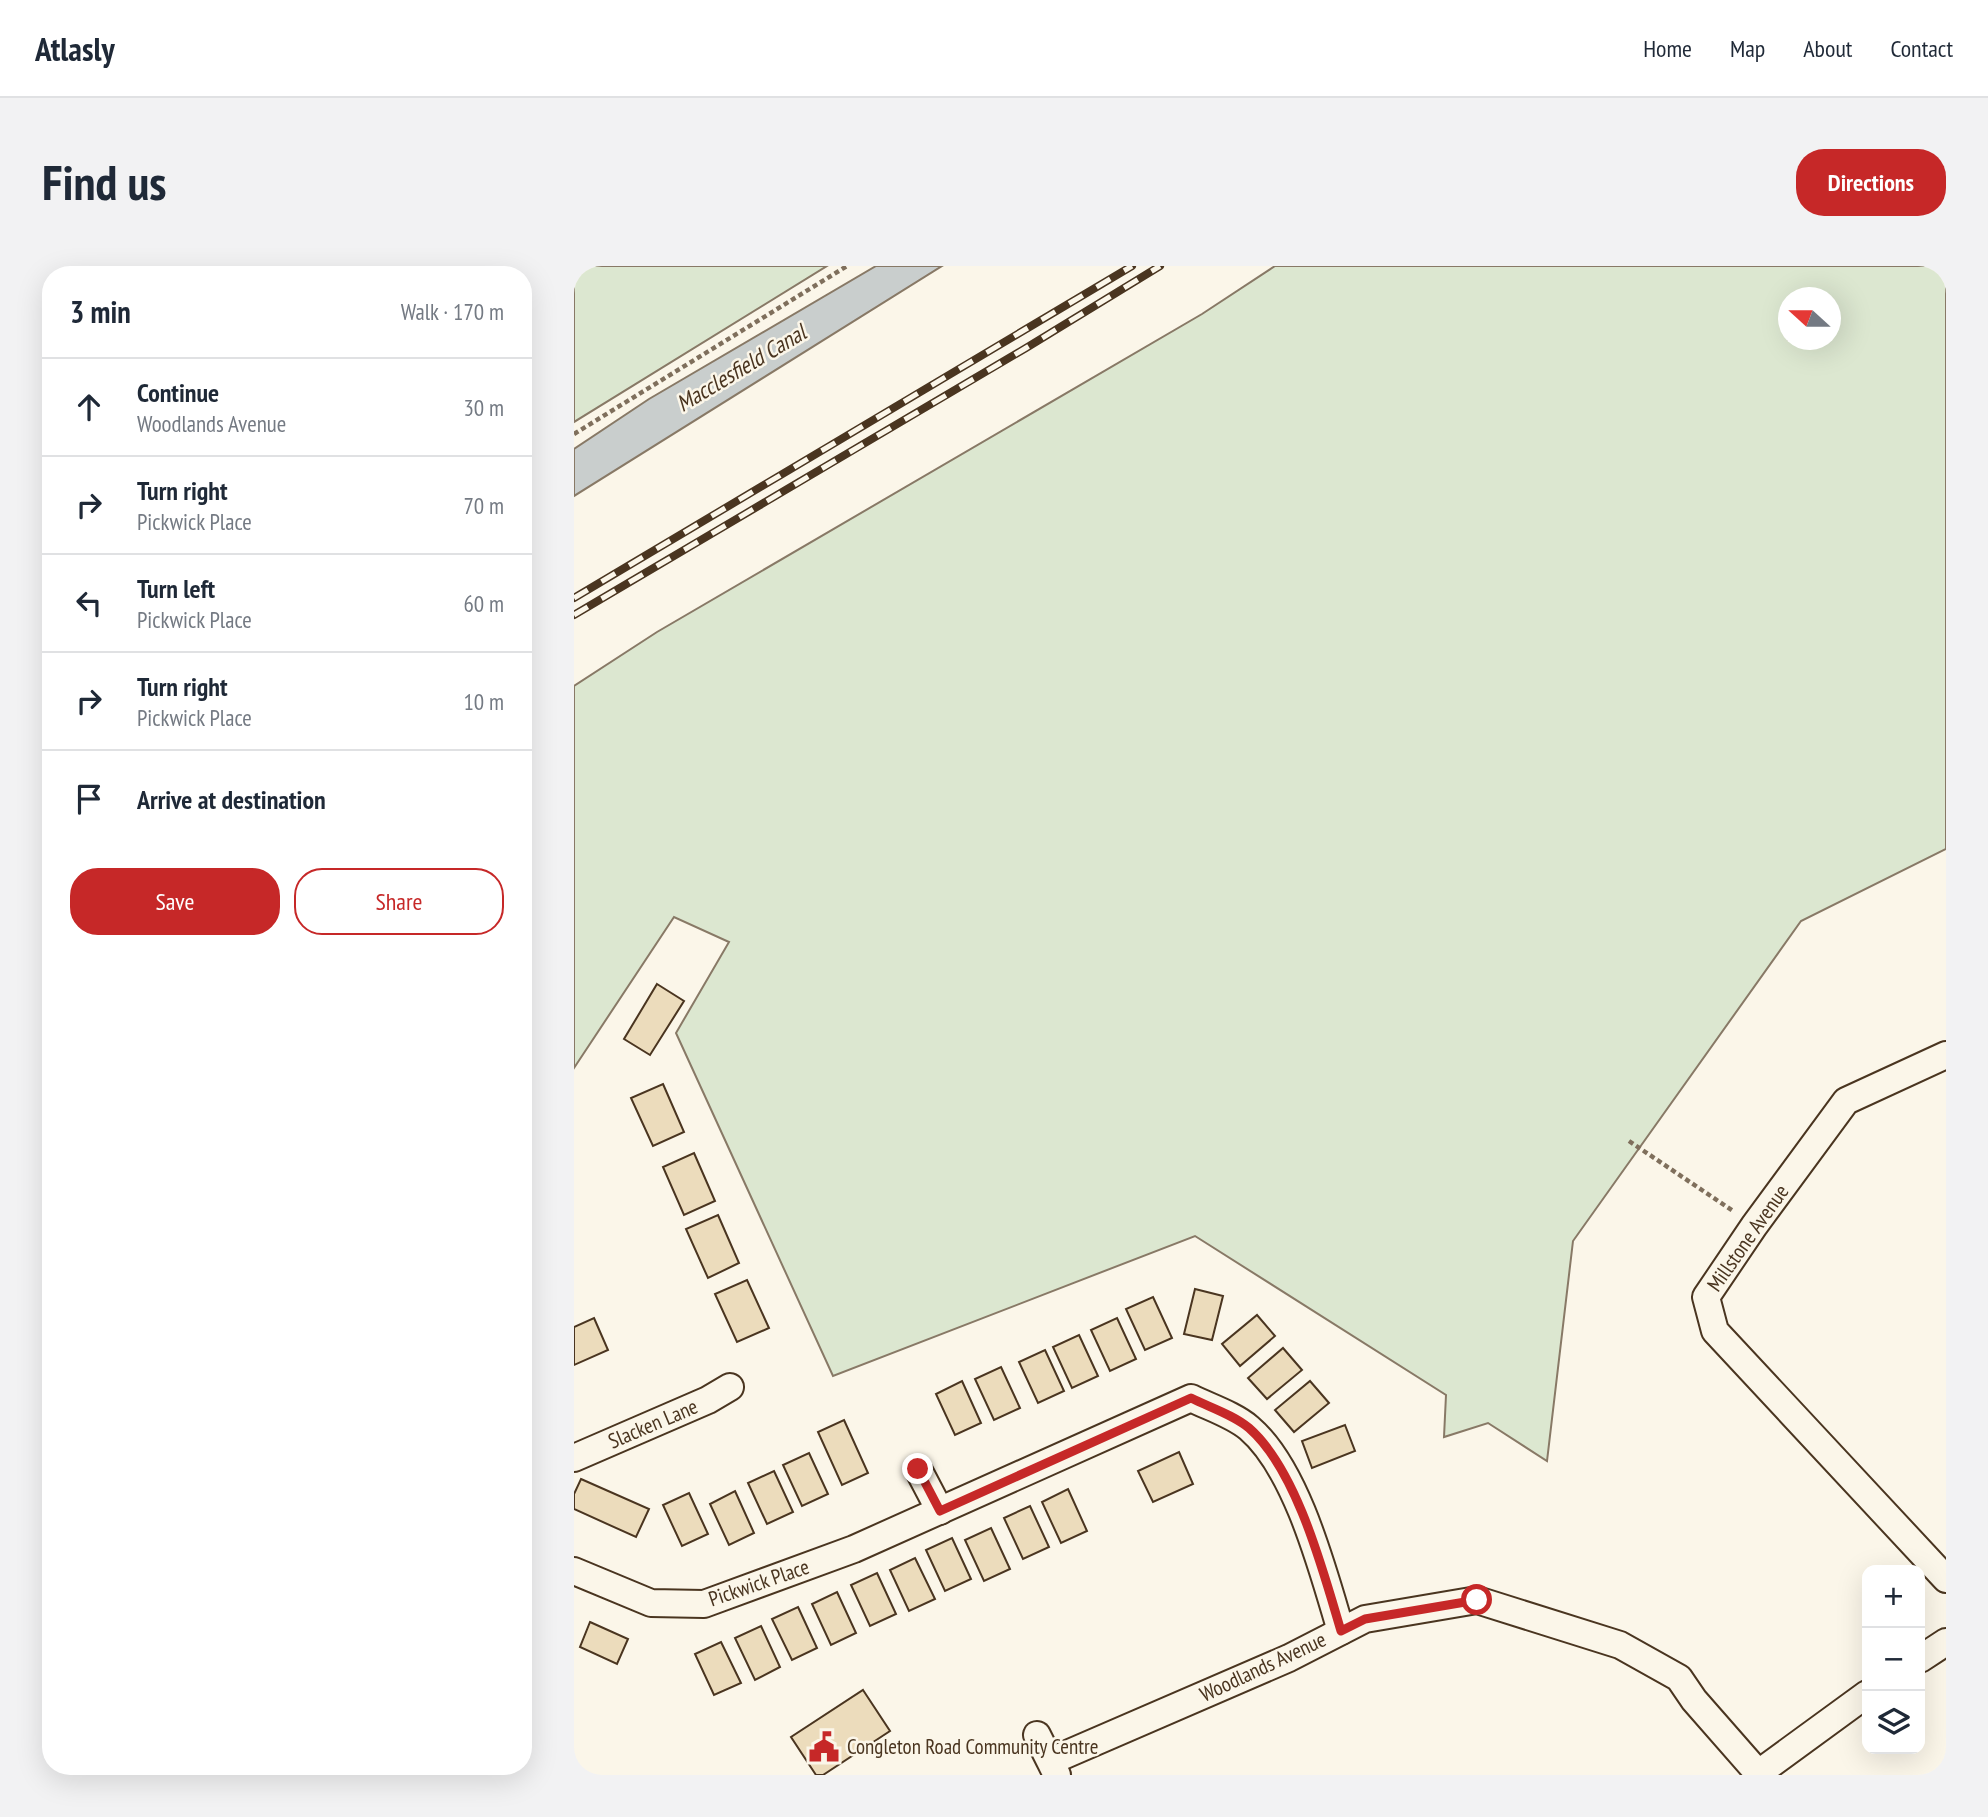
<!DOCTYPE html>
<meta charset="utf-8">
<style>
:root{--surface:#fff;--page:#f2f2f3;--text:#1f2937;--muted:#747a83;--line:#e0e1e3;--accent:#c62828}
body{margin:0;font-family:"PT Sans Narrow",sans-serif;background:var(--page);color:var(--text)}
.controls{position:absolute;right:21px;bottom:21px;display:grid;overflow:hidden;border-radius:14px;box-shadow:0 7px 28px #0002}
.controls button{width:63px;height:63px;display:grid;place-items:center;padding:0;border:0;border-bottom:2px solid var(--line);background:var(--surface);color:var(--text);font:35px sans-serif}
.compass{position:absolute;left:1204px;top:21px;width:63px;height:63px;border-radius:50%;background:var(--surface);box-shadow:0 7px 28px #0002;rotate:291deg}
.stop{position:absolute;width:21px;height:21px;margin:-16px;border:5px solid #c62828;border-radius:50%;background:#fff}
.stop.end{background:#c62828;border-color:#fff;box-shadow:0 2px 7px #0008}
.list{margin:0;padding:0;list-style:none}
h2{display:flex;justify-content:space-between;align-items:center;height:91px;margin:0;padding:0 28px;font-size:30px}
h2 small{font-size:23px;font-weight:400;color:var(--muted)}
.list li{display:grid;grid-template-columns:46px 1fr auto;gap:21px;align-items:center;box-sizing:border-box;height:98px;padding:0 28px;border-top:2px solid var(--line)}
.list b{display:block;font-size:26px;white-space:nowrap}
.list p{margin:0;font-size:23px;white-space:nowrap;color:var(--muted)}
.list em{font-size:23px;font-style:normal;color:var(--muted)}
.actions{display:flex;gap:14px;padding:21px 28px}
.actions a{flex:1;padding:16px 0;border:2px solid var(--accent);border-radius:28px;text-align:center;font-size:24px;color:var(--accent)}
.actions .main{background:var(--accent);color:#fff}
.icon{flex:none;width:38px;height:38px;fill:none;stroke:currentColor;stroke-width:2;stroke-linecap:round;stroke-linejoin:round}
.map{position:relative;flex:none;width:1372px;height:1509px;overflow:hidden;border-radius:28px}
header{display:flex;align-items:center;gap:42px;box-sizing:border-box;height:98px;padding:0 35px;background:var(--surface);border-bottom:2px solid var(--line)}
header strong{font-size:33px}
nav{display:flex;gap:38px;margin-inline-start:auto;font-size:24px}
.intro{display:flex;align-items:center;justify-content:space-between;box-sizing:border-box;height:168px;padding:0 42px}
h1{margin:0;font-size:49px}
.button{padding:18px 32px;border-radius:28px;background:var(--accent);color:#fff;font-size:24px;font-weight:700}
main{display:flex;gap:42px;padding:0 42px}
aside{flex:1;background:var(--surface);border-radius:28px;box-shadow:0 7px 28px #0002}
.map>svg:first-child{display:block}
</style>
<header>
<strong>Atlasly</strong>
<nav><a>Home</a><a>Map</a><a>About</a><a>Contact</a></nav>
</header>
<div class="intro"><h1>Find us</h1><a class="button">Directions</a></div>
<main>
<aside>
<h2>3 min<small>Walk · 170 m</small></h2>
<ul class="list">
<li><svg class="icon" aria-label="ahead" viewBox="0 0 24 24"><path d="M12 20V5M6 11l6-6 6 6"/></svg><div><b>Continue</b><p>Woodlands Avenue</p></div><em>30 m</em></li>
<li><svg class="icon" aria-label="right" viewBox="0 0 24 24"><path d="M7 20v-9h11M14 6l5 5-5 5"/></svg><div><b>Turn right</b><p>Pickwick Place</p></div><em>70 m</em></li>
<li><svg class="icon" aria-label="left" viewBox="0 0 24 24"><path d="M17 20v-9H6M10 6l-5 5 5 5"/></svg><div><b>Turn left</b><p>Pickwick Place</p></div><em>60 m</em></li>
<li><svg class="icon" aria-label="right" viewBox="0 0 24 24"><path d="M7 20v-9h11M14 6l5 5-5 5"/></svg><div><b>Turn right</b><p>Pickwick Place</p></div><em>10 m</em></li>
<li><svg class="icon" aria-label="arrive" viewBox="0 0 24 24"><path d="M6 21V4h12l-3 4 3 4H6"/></svg><div><b>Arrive at destination</b></div></li>
</ul>
<div class="actions"><a class="main">Save</a><a>Share</a></div>
</aside>
<div class="map">
<svg width="1372" height="1509" viewBox="0 0 1372 1509">
<rect width="100%" height="100%" fill="#fbf6e9"/>
<g fill="#dce7d0" stroke="#887966" stroke-width="2" fill-rule="evenodd">
<path d="M 11,0 L 253,0 L 0,156 L 0,5 Z"/>
<path d="M 701,0 L 1372,0 L 1372,583 L 1227,655 L 999,975 L 973,1195 L 914,1157 L 870,1171 L 872,1129 L 621,970 L 259,1110 L 102,767 L 155,676 L 100,651 L 0,802 L 0,420 L 83,366 L 628,48 ZM 1214,32 L 1256,32 L 1256,74 L 1214,74 Z"/>
</g>
<path fill="#c9cecd" stroke="#887966" stroke-width="2" d="M 302,0 L 368,0 L 0,230 L 0,183 L 75,133 Z"/>
<g fill="#ecdcbc" stroke="#4a3520" stroke-width="2">
<path d="M 83,718 L 110,735 L 76,789 L 50,773 Z"/>
<path d="M 89,818 L 110,866 L 79,880 L 57,832 Z"/>
<path d="M 120,887 L 141,935 L 110,949 L 89,901 Z"/>
<path d="M 144,949 L 165,997 L 134,1012 L 112,963 Z"/>
<path d="M 173,1014 L 195,1062 L 163,1076 L 141,1028 Z"/>
<path d="M 621,1023 L 649,1030 L 638,1074 L 610,1068 Z"/>
<path d="M 579,1031 L 598,1072 L 571,1084 L 552,1043 Z"/>
<path d="M 683,1049 L 701,1070 L 666,1100 L 648,1078 Z"/>
<path d="M 20,1052 L 34,1084 L 0,1099 L 0,1061 Z"/>
<path d="M 543,1052 L 562,1093 L 536,1105 L 517,1064 Z"/>
<path d="M 505,1069 L 524,1110 L 498,1122 L 479,1081 Z"/>
<path d="M 709,1082 L 728,1104 L 693,1133 L 674,1112 Z"/>
<path d="M 471,1084 L 490,1125 L 464,1137 L 445,1096 Z"/>
<path d="M 427,1101 L 446,1142 L 420,1154 L 401,1113 Z"/>
<path d="M 388,1115 L 407,1157 L 381,1169 L 362,1128 Z"/>
<path d="M 736,1115 L 755,1137 L 720,1166 L 701,1144 Z"/>
<path d="M 270,1154 L 294,1207 L 268,1219 L 244,1166 Z"/>
<path d="M 771,1159 L 781,1185 L 738,1202 L 728,1175 Z"/>
<path d="M 605,1186 L 619,1218 L 579,1236 L 564,1205 Z"/>
<path d="M 235,1187 L 254,1228 L 228,1240 L 209,1199 Z"/>
<path d="M 200,1205 L 219,1246 L 193,1258 L 174,1217 Z"/>
<path d="M 7,1213 L 75,1243 L 62,1271 L 0,1243 L 0,1228 Z"/>
<path d="M 494,1223 L 513,1265 L 487,1277 L 468,1236 Z"/>
<path d="M 161,1225 L 180,1267 L 155,1279 L 136,1238 Z"/>
<path d="M 115,1227 L 134,1268 L 108,1280 L 89,1239 Z"/>
<path d="M 456,1240 L 475,1281 L 449,1293 L 430,1252 Z"/>
<path d="M 417,1262 L 436,1303 L 410,1315 L 391,1274 Z"/>
<path d="M 378,1272 L 397,1313 L 371,1325 L 352,1284 Z"/>
<path d="M 341,1292 L 361,1333 L 335,1345 L 316,1304 Z"/>
<path d="M 303,1307 L 322,1348 L 296,1360 L 277,1319 Z"/>
<path d="M 263,1326 L 282,1367 L 257,1379 L 238,1338 Z"/>
<path d="M 224,1341 L 243,1382 L 218,1394 L 198,1353 Z"/>
<path d="M 16,1356 L 54,1373 L 43,1398 L 6,1381 Z"/>
<path d="M 187,1360 L 206,1401 L 181,1414 L 161,1372 Z"/>
<path d="M 147,1376 L 167,1417 L 140,1429 L 121,1388 Z"/>
<path d="M 289,1424 L 316,1465 L 249,1509 L 242,1509 L 217,1471 Z"/>
</g>
<g fill="none" stroke-linecap="round" stroke-linejoin="round">
<g stroke="#4a3520" stroke-width="30">
<g id="minor">
<path d="M 1372,789 L 1272,835 L 1180,960 L 1132,1031 L 1141,1065 L 1372,1313"/>
<path d="M 0,1192 L 134,1134 L 156,1121"/>
<path d="M 344,1203 L 366,1245"/>
<path d="M 0,1305 L 77,1337 L 130,1338 L 280,1283 L 617,1132 C 635,1141 660,1149 675,1162 C 723,1203 749,1305 767,1365"/>
<path d="M 1346,1393 L 1372,1376"/>
<path d="M 463,1469 L 483,1509"/>
<path d="M 477,1495 L 715,1392 L 791,1353 L 903,1334 L 1046,1379 L 1105,1412 L 1120,1434 L 1184,1507"/>
<path d="M 1182,1509 L 1293,1428"/>
</g>
</g>
<g stroke="#7f6f5c" stroke-width="4.5" stroke-dasharray="5 3.5" stroke-linecap="butt">
<path d="M 0,168 L 273,0"/>
<path d="M 1055,875 L 1159,945"/>
</g>
<use href="#minor" stroke="#fbf6e9" stroke-width="26"/>
<g stroke="#4a3520" stroke-width="8">
<g id="rail">
<path d="M 0,332 L 558,0"/>
<path d="M 0,349 L 452,82 L 586,0"/>
</g>
</g>
<use href="#rail" stroke="#fbf6e9" stroke-width="5" stroke-dasharray="16" stroke-linecap="butt"/>
</g>
<g fill="none" stroke-linecap="round" stroke-linejoin="round">
<path stroke="#c62828" stroke-width="9" d="M 344,1203 L 366,1245 L 617,1132 C 635,1141 660,1149 675,1162 C 723,1204 749,1305 767,1365 L 791,1353 L 903,1334"/>
</g>
<defs>
<g id="civic-bare" transform="scale(2.415)"><path d="M-.6-6.5H3V-4.5H.6V-3L4-1V1h2V6H-6V1h2V-1L-.6-3ZM-1.2 2.5V6h2.4V2.5Z" fill="#c62828" stroke="#fbf6e9" stroke-width="2.5" paint-order="stroke"/></g>
</defs>
<g fill-rule="evenodd">
<use href="#civic-bare" x="250" y="1481"/>
</g>
<g text-anchor="middle" stroke-width="5" stroke-linejoin="round" paint-order="stroke">
<g font-size="21" fill="#4a3520" stroke="#fbf6e9">
<text transform="translate(1174 972) rotate(-55)" y="7">Millstone Avenue</text>
<text transform="translate(79 1158) rotate(-23)" y="7">Slacken Lane</text>
<text transform="translate(185 1317) rotate(-19)" y="7">Pickwick Place</text>
<text transform="translate(689 1401) rotate(-25)" y="7">Woodlands Avenue</text>
</g>
<g font-size="21" fill="#4a3520" stroke="#fbf6e9" text-anchor="start">
<text x="273" y="1488">Congleton Road Community Centre</text>
</g>
<g font-size="23" font-style="italic" fill="#4a3520" stroke="#fbf6e9">
<text transform="translate(167 102) rotate(-31)" y="8">Macclesfield Canal</text>
</g>
</g>
</svg>
<div class="controls">
<button>+</button>
<button>−</button>
<button><svg class="icon" aria-label="layers" viewBox="0 0 24 24"><path d="M12 4l9 5-9 5-9-5zM3 14l9 5 9-5"/></svg></button>
</div>
<svg class="compass" viewBox="-18 -18 36 36"><path d="M0-13l5 13h-10z" fill="#e53935"/><path d="M0 13l5-13h-10z" fill="#747a83"/></svg>
<div class="stop" style="left:903px;top:1334px"></div>
<div class="stop end" style="left:344px;top:1203px"></div>
</div>
</main>
